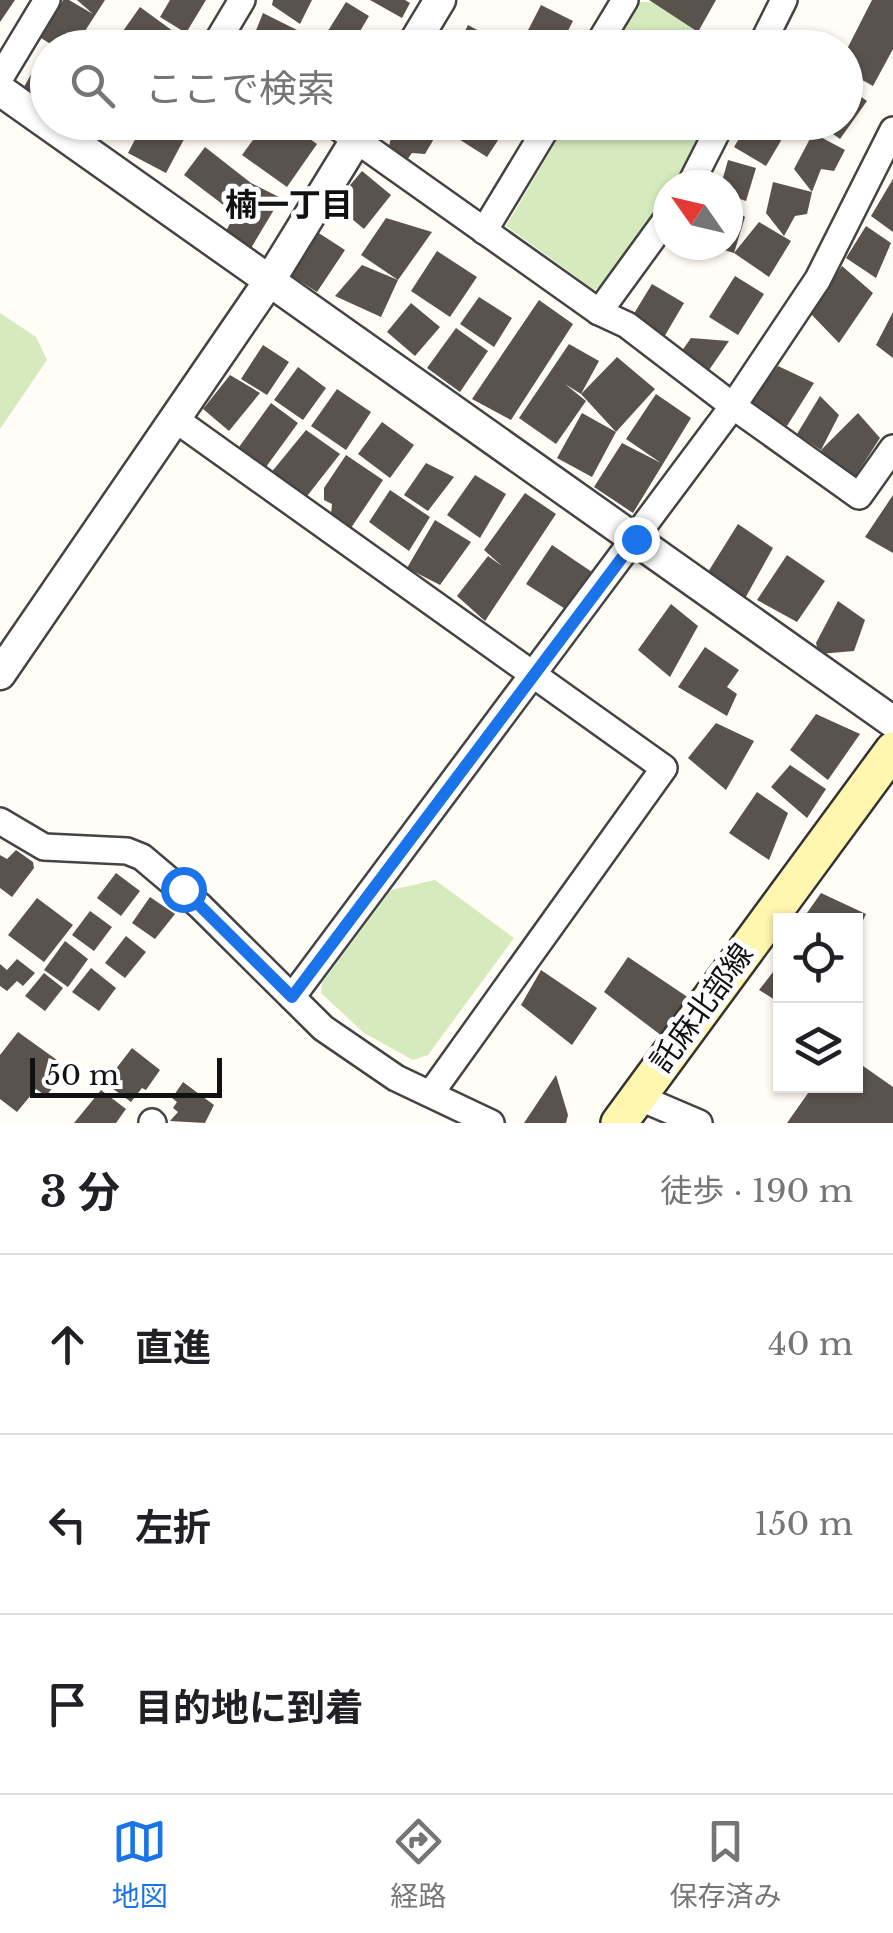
<!DOCTYPE html>
<html lang="ja">
<meta charset="utf-8">
<style>
:root{--surface:#fff;--page:#f2f2f2;--text:#202124;--muted:#757577;--line:#e0e0e0;--accent:#1a73e8}
body{margin:0;font-family:"Libre Baskerville","Noto Sans JP",serif;background:var(--page);color:var(--text)}
.controls{position:absolute;right:30px;bottom:30px;display:grid;overflow:hidden;border-radius:0px;box-shadow:0 2px 8px #0004}
.controls button{width:90px;height:90px;display:grid;place-items:center;padding:0;border:0;border-bottom:2px solid var(--line);background:var(--surface);color:var(--text);font:50px sans-serif}
.compass{position:absolute;left:653px;top:170px;width:90px;height:90px;border-radius:50%;background:var(--surface);box-shadow:0 2px 8px #0004;rotate:304deg}
.scale{position:absolute;left:30px;bottom:25px;width:192px;box-sizing:border-box;padding-left:10px;border:5px solid #111;border-top:0;font-size:28px;line-height:35px;white-space:nowrap;color:#111;-webkit-text-stroke:8px #fff;paint-order:stroke}
.stop{position:absolute;width:30px;height:30px;margin:-22px;border:8px solid #1a73e8;border-radius:50%;background:#fff}
.stop.end{background:#1a73e8;border-color:#fff;box-shadow:0 2px 10px #0008}
.list{margin:0;padding:0;list-style:none}
h2{display:flex;justify-content:space-between;align-items:center;height:130px;margin:0;padding:0 40px;font-size:42px}
h2 small{font-size:32px;font-weight:400;color:var(--muted)}
.list li{display:grid;grid-template-columns:65px 1fr auto;gap:30px;align-items:center;box-sizing:border-box;height:180px;padding:0 40px;border-top:2px solid var(--line)}
.list b{display:block;font-size:38px;white-space:nowrap}
.list em{font-size:32px;font-style:normal;color:var(--muted)}
.icon{flex:none;width:55px;height:55px;fill:none;stroke:currentColor;stroke-width:2;stroke-linecap:round;stroke-linejoin:round}
.map{position:relative;flex:none;width:893px;height:1123px;overflow:hidden}
.search{position:absolute;background:var(--surface);box-shadow:0 2px 8px #0004;left:30px;right:30px;top:30px;height:110px;display:flex;align-items:center;gap:25px;box-sizing:border-box;padding:0 35px;border-radius:55px;color:var(--muted);font-size:38px}
.sheet{height:670px;background:var(--surface)}
nav{display:flex;justify-content:space-around;align-items:center;box-sizing:border-box;height:140px;border-top:2px solid var(--line);background:var(--surface);font-size:28px;color:var(--muted)}
nav a{display:grid;justify-items:center;gap:5px}
nav .on{color:var(--accent)}
.map>svg:first-child{display:block}
</style>
<div class="map">
<svg width="893" height="1123" viewBox="0 0 893 1123">
<rect width="100%" height="100%" fill="#fffdf5"/>
<g fill="#d5ebbd">
<path d="M 638,2 L 652,2 L 723,47 L 611,48 Z"/>
<path d="M 567,123 L 708,123 L 680,179 L 676,185 L 668,185 L 668,196 L 609,281 L 594,290 L 506,226 Z"/>
<path d="M 0,313 L 36,337 L 47,360 L 0,429 Z"/>
<path d="M 435,880 L 514,938 L 428,1055 L 413,1060 L 364,1033 L 321,993 L 322,983 L 391,890 Z"/>
</g>
<g fill="#5a524d">
<path d="M 0,0 L 15,0 L 0,22 Z"/>
<path d="M 63,0 L 69,0 L 93,14 L 77,0 L 105,0 L 74,48 L 57,48 L 41,38 Z"/>
<path d="M 170,0 L 206,0 L 186,33 L 160,17 Z"/>
<path d="M 273,0 L 312,0 L 300,24 L 272,5 Z"/>
<path d="M 370,0 L 405,0 L 410,3 L 402,18 Z"/>
<path d="M 649,0 L 716,0 L 698,32 Z"/>
<path d="M 872,0 L 893,0 L 893,49 L 873,86 L 846,71 L 846,51 Z"/>
<path d="M 346,2 L 369,16 L 350,48 L 330,48 L 321,42 Z"/>
<path d="M 541,5 L 573,21 L 559,48 L 524,48 L 521,44 Z"/>
<path d="M 140,7 L 181,37 L 173,48 L 111,48 Z"/>
<path d="M 263,13 L 299,31 L 289,48 L 249,48 Z"/>
<path d="M 468,25 L 503,44 L 501,48 L 437,48 L 444,35 L 459,43 Z"/>
<path d="M 44,51 L 48,53 L 48,109 L 20,94 Z"/>
<path d="M 846,86 L 867,101 L 840,139 L 816,122 L 846,122 Z"/>
<path d="M 144,122 L 185,122 L 191,126 L 166,173 L 128,153 Z"/>
<path d="M 198,122 L 235,122 L 225,139 Z"/>
<path d="M 266,122 L 286,122 L 317,144 L 287,187 L 242,155 Z"/>
<path d="M 395,122 L 411,122 L 435,137 L 425,154 L 412,153 L 399,171 L 387,154 Z"/>
<path d="M 466,122 L 510,122 L 487,157 L 457,138 Z"/>
<path d="M 749,122 L 792,122 L 766,166 L 734,147 Z"/>
<path d="M 813,133 L 845,150 L 834,171 L 821,169 L 812,192 L 794,169 Z"/>
<path d="M 205,147 L 251,183 L 281,198 L 251,248 L 225,233 L 251,183 L 230,210 L 184,175 Z"/>
<path d="M 728,160 L 756,168 L 746,201 L 728,195 L 728,185 L 721,185 Z"/>
<path d="M 362,171 L 391,195 L 364,229 L 334,204 Z"/>
<path d="M 893,179 L 893,232 L 871,216 Z"/>
<path d="M 773,182 L 812,192 L 807,214 L 795,216 L 784,236 L 766,213 Z"/>
<path d="M 728,205 L 745,217 L 734,253 L 759,222 L 791,241 L 769,277 L 734,253 L 711,246 L 728,245 Z"/>
<path d="M 386,218 L 432,232 L 398,280 L 361,255 Z"/>
<path d="M 866,226 L 891,243 L 876,278 L 846,258 Z"/>
<path d="M 311,228 L 345,250 L 317,292 L 284,271 Z"/>
<path d="M 437,251 L 477,277 L 450,317 L 411,291 Z"/>
<path d="M 362,265 L 398,280 L 381,317 L 335,296 Z"/>
<path d="M 842,266 L 873,293 L 839,343 L 810,313 Z"/>
<path d="M 735,276 L 764,294 L 738,335 L 709,317 Z"/>
<path d="M 652,284 L 684,303 L 660,344 L 627,325 Z"/>
<path d="M 479,297 L 512,318 L 494,347 L 460,324 Z"/>
<path d="M 539,300 L 573,324 L 511,420 L 472,399 Z"/>
<path d="M 411,303 L 440,327 L 415,356 L 387,332 Z"/>
<path d="M 893,312 L 893,358 L 876,345 Z"/>
<path d="M 456,328 L 488,351 L 460,392 L 427,368 Z"/>
<path d="M 691,338 L 729,341 L 707,373 L 679,355 Z"/>
<path d="M 569,344 L 599,361 L 581,394 L 617,357 L 655,389 L 616,432 L 581,394 L 565,384 L 586,401 L 556,444 L 519,418 Z"/>
<path d="M 263,345 L 289,362 L 267,395 L 241,379 Z"/>
<path d="M 778,366 L 814,383 L 787,426 L 749,404 Z"/>
<path d="M 298,367 L 326,388 L 303,420 L 274,400 Z"/>
<path d="M 230,375 L 260,393 L 229,431 L 203,409 Z"/>
<path d="M 337,389 L 371,412 L 346,450 L 311,426 Z"/>
<path d="M 656,394 L 691,418 L 633,513 L 594,487 L 622,443 L 661,463 L 626,439 Z"/>
<path d="M 820,396 L 839,415 L 821,450 L 797,434 Z"/>
<path d="M 271,403 L 298,423 L 266,467 L 239,447 Z"/>
<path d="M 582,413 L 616,432 L 592,477 L 557,458 Z"/>
<path d="M 858,413 L 880,438 L 851,483 L 821,450 Z"/>
<path d="M 382,422 L 414,445 L 390,478 L 358,454 Z"/>
<path d="M 306,430 L 340,454 L 304,500 L 270,474 Z"/>
<path d="M 346,455 L 383,480 L 351,528 L 331,514 L 332,504 L 324,500 L 324,488 Z"/>
<path d="M 426,463 L 454,477 L 428,511 L 404,495 Z"/>
<path d="M 475,475 L 506,494 L 480,538 L 447,515 Z"/>
<path d="M 390,490 L 430,517 L 409,551 L 369,522 Z"/>
<path d="M 525,493 L 556,514 L 485,621 L 457,596 L 488,556 L 502,566 L 484,550 Z"/>
<path d="M 893,495 L 893,553 L 865,537 Z"/>
<path d="M 435,520 L 471,542 L 440,585 L 407,568 Z"/>
<path d="M 738,524 L 773,548 L 743,602 L 708,572 Z"/>
<path d="M 552,545 L 592,572 L 567,610 L 526,584 Z"/>
<path d="M 787,555 L 825,581 L 797,622 L 757,600 Z"/>
<path d="M 838,601 L 865,620 L 854,651 L 819,654 L 816,643 Z"/>
<path d="M 671,604 L 698,626 L 670,677 L 638,650 Z"/>
<path d="M 705,647 L 739,670 L 727,687 L 737,694 L 727,716 L 678,687 Z"/>
<path d="M 816,714 L 860,734 L 828,780 L 790,750 Z"/>
<path d="M 716,723 L 754,741 L 726,790 L 688,758 Z"/>
<path d="M 790,765 L 826,789 L 807,818 L 771,787 Z"/>
<path d="M 757,792 L 788,813 L 769,860 L 729,833 Z"/>
<path d="M 16,850 L 33,862 L 34,868 L 12,897 L 0,888 L 0,855 L 7,859 Z"/>
<path d="M 116,873 L 140,891 L 121,916 L 97,898 Z"/>
<path d="M 821,893 L 866,914 L 856,935 L 856,920 L 802,920 Z"/>
<path d="M 150,897 L 175,914 L 155,939 L 132,923 Z"/>
<path d="M 37,898 L 73,925 L 44,962 L 8,935 Z"/>
<path d="M 90,911 L 112,927 L 94,951 L 72,935 Z"/>
<path d="M 126,936 L 146,952 L 125,978 L 105,963 Z"/>
<path d="M 65,941 L 88,959 L 68,987 L 44,970 Z"/>
<path d="M 628,957 L 689,998 L 662,1036 L 604,992 Z"/>
<path d="M 17,959 L 35,973 L 23,986 L 17,981 L 7,991 L 0,986 L 0,964 L 7,970 Z"/>
<path d="M 780,963 L 780,1003 L 759,990 Z"/>
<path d="M 91,968 L 116,988 L 99,1011 L 72,992 Z"/>
<path d="M 541,970 L 597,1008 L 572,1045 L 521,1005 Z"/>
<path d="M 44,973 L 63,988 L 45,1011 L 25,996 Z"/>
<path d="M 18,1032 L 57,1060 L 50,1069 L 61,1077 L 46,1096 L 36,1089 L 17,1112 L 0,1099 L 0,1055 Z"/>
<path d="M 132,1048 L 160,1070 L 146,1090 L 142,1088 L 131,1102 L 105,1083 Z"/>
<path d="M 856,1061 L 893,1087 L 893,1123 L 787,1123 L 813,1086 L 856,1086 Z"/>
<path d="M 556,1075 L 568,1115 L 566,1123 L 524,1123 Z"/>
<path d="M 183,1082 L 214,1105 L 205,1123 L 170,1121 L 178,1112 L 173,1108 L 177,1102 L 172,1098 Z"/>
<path d="M 101,1090 L 126,1109 L 116,1123 L 74,1123 Z"/>
</g>
<g fill="none" stroke-linecap="round" stroke-linejoin="round">
<g stroke="#444" stroke-width="30">
<g id="minor">
<path d="M 225,48 L 217,42 L 242,0"/>
<path d="M 596,48 L 625,0"/>
<path d="M 760,48 L 784,0"/>
<path d="M 0,78 L 47,0"/>
<path d="M 331,122 L 599,312 L 627,325 L 733,406 L 859,496 L 893,448"/>
<path d="M 690,185 L 722,122"/>
<path d="M 484,231 L 550,122"/>
<path d="M 599,312 L 668,217"/>
<path d="M 175,419 L 664,768 L 431,1093"/>
<path d="M 0,821 L 44,847 L 127,851 L 142,857 L 200,906 L 323,1028 L 396,1078 L 491,1123"/>
<path d="M 292,997 L 733,406 L 818,279 L 893,130"/>
<path d="M 638,1097 L 699,1123"/>
<path d="M 152,1122 L 153,1123"/>
</g>
</g>
<g stroke="#444" stroke-width="35">
<g id="tertiary">
<path d="M 411,48 L 440,0"/>
<path d="M 0,90 L 893,722"/>
<path d="M 0,674 L 270,280 L 367,122"/>
</g>
</g>
<g stroke="#333" stroke-width="40">
<path id="secondary" d="M 619,1123 L 893,750"/>
</g>
<use href="#minor" stroke="#fff" stroke-width="25"/>
<use href="#tertiary" stroke="#fff" stroke-width="30"/>
<use href="#secondary" stroke="#fff6b0" stroke-width="35"/>
</g>
<g fill="none" stroke-linecap="round" stroke-linejoin="round">
<path stroke="#1a73e8" stroke-width="12" d="M 183,889 L 292,997 L 636,539"/>
</g>
<g text-anchor="middle" stroke-width="10" stroke-linejoin="round" paint-order="stroke">
<g font-size="30" fill="#111" stroke="#fff">
<text transform="translate(702 1008) rotate(-54)" y="10">託麻北部線</text>
</g>
<g font-size="32" font-weight="bold" fill="#111" stroke="#fff">
<text x="289" y="216">楠一丁目</text>
</g>
</g>
</svg>
<div class="controls">
<button><svg class="icon" aria-label="locate" viewBox="0 0 24 24"><circle cx="12" cy="12" r="6"/><path d="M12 2v4M12 18v4M2 12h4M18 12h4"/></svg></button>
<button><svg class="icon" aria-label="layers" viewBox="0 0 24 24"><path d="M12 4l9 5-9 5-9-5zM3 14l9 5 9-5"/></svg></button>
</div>
<svg class="compass" viewBox="-18 -18 36 36"><path d="M0-13l5 13h-10z" fill="#e53935"/><path d="M0 13l5-13h-10z" fill="#757577"/></svg>
<div class="scale">50 m</div>
<div class="stop" style="left:183px;top:889px"></div>
<div class="stop end" style="left:636px;top:539px"></div>
<div class="search"><svg class="icon" aria-label="search" viewBox="0 0 24 24"><circle cx="10" cy="10" r="6"/><path d="M15 15l6 6"/></svg>ここで検索</div>
</div>
<section class="sheet">
<h2>3 分<small>徒歩 · 190 m</small></h2>
<ul class="list">
<li><svg class="icon" aria-label="ahead" viewBox="0 0 24 24"><path d="M12 20V5M6 11l6-6 6 6"/></svg><div><b>直進</b></div><em>40 m</em></li>
<li><svg class="icon" aria-label="left" viewBox="0 0 24 24"><path d="M17 20v-9H6M10 6l-5 5 5 5"/></svg><div><b>左折</b></div><em>150 m</em></li>
<li><svg class="icon" aria-label="arrive" viewBox="0 0 24 24"><path d="M6 21V4h12l-3 4 3 4H6"/></svg><div><b>目的地に到着</b></div></li>
</ul>
</section>
<nav>
<a class="on"><svg class="icon" aria-label="map" viewBox="0 0 24 24"><path d="M3 6l6-2 6 2 6-2v14l-6 2-6-2-6 2zM9 4v14M15 6v14"/></svg>地図</a>
<a><svg class="icon" aria-label="directions" viewBox="0 0 24 24"><path d="M12 3l9 9-9 9-9-9zM9 14v-3h6M13 9l2 2-2 2"/></svg>経路</a>
<a><svg class="icon" aria-label="saved" viewBox="0 0 24 24"><path d="M7 4h10v16l-5-4-5 4z"/></svg>保存済み</a>
</nav>
